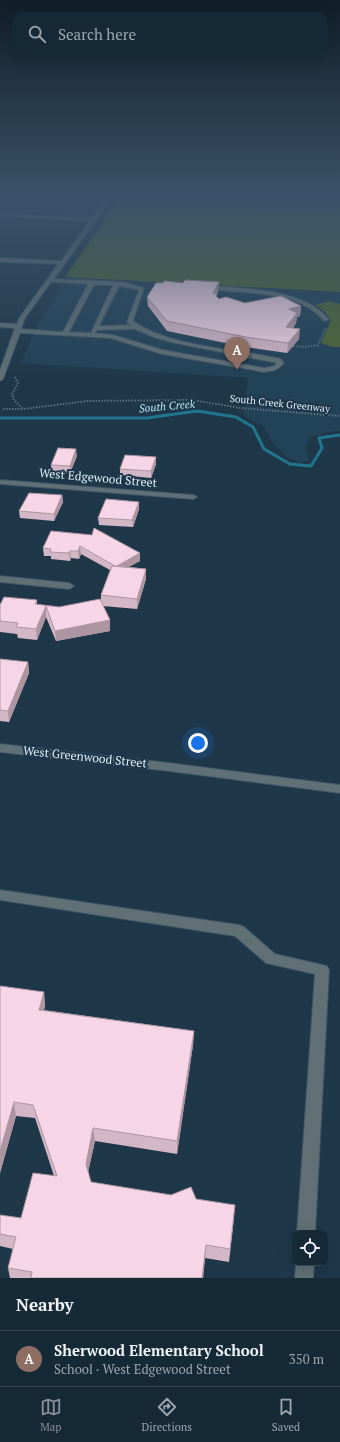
<!DOCTYPE html>
<meta charset="utf-8">
<style>
:root{--surface:#162937;--page:#233542;--text:#f1f3f6;--muted:#9ea6ad;--line:#354552;--accent:#8c9099}
body{margin:0;font-family:"PT Serif",serif;background:var(--page);color:var(--text)}
.controls{position:absolute;right:12px;bottom:12px;display:grid;overflow:hidden;border-radius:8px;box-shadow:0 4px 16px #0002}
.controls button{width:36px;height:36px;display:grid;place-items:center;padding:0;border:0;border-bottom:1px solid var(--line);background:var(--surface);color:var(--text);font:20px sans-serif}
.you{position:absolute;left:198px;top:743px;width:14px;height:14px;margin:-10px;border:3px solid #fff;border-radius:50%;background:#1a73e8;box-shadow:0 0 0 6px #1a73e833}
.badge{display:grid;place-items:center;width:26px;height:26px;border-radius:50%;background:var(--accent);color:#fff;font-size:13px;font-weight:700}
.pin{position:absolute;translate:-50% -33px;filter:drop-shadow(0 1px 2px #0008)}
.pin::after{content:'';position:absolute;top:21px;width:14px;height:12px;background:inherit;clip-path:polygon(0 0,100% 0,50% 100%)}
.list{margin:0;padding:0;list-style:none}
h2{display:flex;justify-content:space-between;align-items:center;height:52px;margin:0;padding:0 16px;font-size:17px}
h2 small{font-size:13px;font-weight:400;color:var(--muted)}
.list li{display:grid;grid-template-columns:26px 1fr auto;gap:12px;align-items:center;box-sizing:border-box;height:56px;padding:0 16px;border-top:1px solid var(--line)}
.list b{display:block;font-size:15px;white-space:nowrap}
.list p{margin:0;font-size:13px;white-space:nowrap;color:var(--muted)}
.list em{font-size:13px;font-style:normal;color:var(--muted)}
.icon{flex:none;width:22px;height:22px;fill:none;stroke:currentColor;stroke-width:2;stroke-linecap:round;stroke-linejoin:round}
.map{position:relative;flex:none;width:340px;height:1278px;overflow:hidden}
.search{position:absolute;background:var(--surface);box-shadow:0 4px 16px #0002;left:12px;right:12px;top:12px;height:44px;display:flex;align-items:center;gap:10px;box-sizing:border-box;padding:0 14px;border-radius:12px;color:var(--muted);font-size:15px}
.sheet{height:108px;background:var(--surface)}
nav{display:flex;justify-content:space-around;align-items:center;box-sizing:border-box;height:56px;border-top:1px solid var(--line);background:var(--surface);font-size:11px;color:var(--muted)}
nav a{display:grid;justify-items:center;gap:2px}
nav .on{color:var(--accent)}
.map>svg:first-child{display:block}
</style>
<div class="map">
<svg width="340" height="1278" viewBox="0 0 340 1278">
<rect width="100%" height="100%" fill="#1e3749"/>
<path fill="#224258" d="M 65,277 L 340,292 L 340,431 L 328,432 L 311,437 L 305,447 L 309,460 L 301,463 L 285,457 L 272,441 L 263,426 L 243,415 L 248,378 L 21,363 L 39,322 L 63,283 Z"/>
<g fill="#4e6735">
<path d="M 119,199 L 340,199 L 340,292 L 65,277 Z"/>
<path d="M 329,301 L 340,304 L 340,347 L 332,347 L 321,343 L 331,320 L 324,311 L 315,305 Z"/>
</g>
<g fill="none" stroke-linecap="round" stroke-linejoin="round">
<path stroke="#21768f" stroke-width="3" d="M 0,418 L 147,418 L 197,411 L 236,417 L 253,427 L 264,449 L 290,464 L 311,466 L 322,448 L 319,438 L 340,435"/>
<g stroke="#3d5465" stroke-width="2">
<g id="minor">
<path d="M 106,199 L 111,199 L 54,279 L 123,282 L 144,288 L 133,321 C 172,348 236,348 281,359 L 284,363 C 278,370 273,371 264,372 L 162,354 L 110,338 L 20,333 L 3,379 L 0,381 L 0,370 L 15,328 L 0,327 L 0,323 L 17,324 L 20,317 L 58,264 L 0,262 L 0,258 L 61,261 L 90,221 L 0,216 L 0,214 L 92,218 ZM 51,282 L 88,284 L 63,332 L 21,329 L 25,318 ZM 94,285 L 113,285 L 91,333 L 69,332 ZM 119,286 L 139,290 L 127,322 L 130,325 L 99,326 ZM 135,329 L 153,337 L 175,343 L 277,363 L 274,366 L 264,368 L 163,350 L 113,335 L 95,333 L 97,330 Z"/>
<path d="M 205,285 C 243,289 305,288 329,320 L 324,321 C 295,287 242,296 203,288 L 202,287 Z"/>
<path d="M 0,480 L 193,495 L 197,497 L 193,499 L 0,484 Z"/>
<path d="M 0,576 L 69,583 L 74,586 L 69,589 L 0,582 Z"/>
<path d="M 0,744 L 169,763 L 340,785 L 340,793 L 169,771 L 0,752 Z"/>
<path d="M 0,890 L 239,925 L 244,927 L 275,954 L 327,966 L 329,970 L 315,1233 L 297,1233 L 315,974 L 266,963 L 235,936 L 0,900 Z"/>
<path d="M 296,1263 L 314,1263 L 313,1278 L 295,1278 Z"/>
</g>
</g>
<g stroke="#5b7181" stroke-width="2" stroke-dasharray="1.5 1.5" stroke-linecap="butt">
<path d="M 293,346 L 305,347 L 318,345 L 326,328"/>
<path d="M 15,377 L 18,383 L 12,394 L 14,400 L 23,409"/>
<path d="M 3,409 L 23,409 L 88,401 L 192,400 L 240,408 L 340,416"/>
</g>
<use href="#minor" fill="#607075" fill-rule="evenodd"/>
</g>
<g fill="#d4b7c6">
<path d="M 162,283 L 183,283 L 218,292 L 216,296 L 219,299 L 245,303 L 301,306 L 300,316 L 297,317 L 296,323 L 293,328 L 299,339 L 287,353 L 245,347 L 167,331 L 148,306 L 147,297 Z"/>
<path d="M 77,456 L 70,473 L 51,471 L 51,465 Z"/>
<path d="M 156,457 L 156,464 L 151,478 L 120,475 L 120,469 Z"/>
<path d="M 62,495 L 63,502 L 54,521 L 20,518 L 19,511 Z"/>
<path d="M 139,502 L 139,509 L 133,527 L 99,525 L 98,518 Z"/>
<path d="M 51,531 L 140,561 L 128,567 L 146,569 L 146,579 L 137,609 L 103,606 L 110,631 L 56,641 L 46,617 L 37,640 L 18,638 L 17,634 L 0,632 L 0,605 L 37,600 L 37,605 L 59,607 L 101,603 L 101,595 L 110,570 L 81,554 L 79,559 L 71,558 L 70,561 L 51,559 L 51,556 L 44,556 L 43,548 Z"/>
<path d="M 0,659 L 28,662 L 29,673 L 9,722 L 0,721 Z"/>
<path d="M 0,986 L 44,992 L 45,1006 L 44,1010 L 194,1031 L 193,1045 L 177,1154 L 95,1141 L 88,1172 L 91,1182 L 196,1199 L 234,1218 L 229,1262 L 205,1258 L 203,1278 L 10,1278 L 8,1268 L 13,1249 L 0,1246 L 0,1215 L 21,1218 L 54,1176 L 35,1118 L 16,1116 L 0,1173 Z"/>
</g>
<g fill="#ac95a1">
<path d="M 219,282 L 218,292 L 216,296 L 216,304 L 213,293 Z"/>
<path d="M 301,306 L 300,316 L 297,317 L 296,323 L 286,337 L 289,309 Z"/>
<path d="M 300,329 L 299,339 L 287,353 L 288,343 Z"/>
<path d="M 76,449 L 77,456 L 70,473 L 70,466 Z"/>
<path d="M 156,457 L 156,464 L 151,478 L 151,471 Z"/>
<path d="M 62,495 L 63,502 L 54,521 L 54,514 Z"/>
<path d="M 139,502 L 139,509 L 133,527 L 132,520 Z"/>
<path d="M 80,546 L 81,554 L 79,559 L 78,551 Z"/>
<path d="M 70,551 L 71,558 L 70,561 L 69,553 Z"/>
<path d="M 140,553 L 140,561 L 116,574 L 116,567 Z"/>
<path d="M 146,569 L 146,579 L 137,609 L 137,599 Z"/>
<path d="M 46,606 L 46,617 L 37,640 L 36,629 Z"/>
<path d="M 110,620 L 110,631 L 56,641 L 55,631 Z"/>
<path d="M 28,662 L 29,673 L 9,722 L 8,711 Z"/>
<path d="M 44,992 L 45,1006 L 40,1023 L 39,1010 Z"/>
<path d="M 194,1031 L 193,1045 L 177,1154 L 177,1141 Z"/>
<path d="M 14,1102 L 16,1116 L 0,1173 L 0,1151 Z"/>
<path d="M 93,1128 L 95,1141 L 87,1177 L 86,1164 Z"/>
<path d="M 206,1245 L 205,1258 L 203,1278 L 202,1278 Z"/>
</g>
<g fill="#f6d5e6" stroke="#ac95a1">
<path d="M 185,280 L 219,282 L 213,293 L 217,294 L 216,296 L 219,299 L 226,297 L 245,303 L 281,296 L 301,306 L 289,309 L 297,313 L 286,327 L 300,329 L 288,343 L 246,337 L 167,321 L 147,297 L 156,283 L 162,283 L 165,281 L 183,283 Z"/>
<path d="M 58,448 L 76,449 L 70,466 L 51,465 Z"/>
<path d="M 125,455 L 156,457 L 151,471 L 120,469 Z"/>
<path d="M 29,493 L 62,495 L 54,514 L 19,511 Z"/>
<path d="M 106,499 L 139,502 L 132,520 L 98,518 Z"/>
<path d="M 94,528 L 140,553 L 117,566 L 115,566 L 80,546 L 78,551 L 70,551 L 69,553 L 50,552 L 51,549 L 43,548 L 51,531 L 92,535 Z"/>
<path d="M 112,566 L 146,569 L 137,599 L 101,595 Z"/>
<path d="M 4,597 L 37,600 L 35,604 L 59,607 L 100,599 L 110,620 L 55,631 L 46,606 L 36,629 L 16,627 L 18,623 L 0,621 L 0,605 Z"/>
<path d="M 0,659 L 28,662 L 8,711 L 0,710 Z"/>
<path d="M 0,986 L 44,992 L 39,1010 L 194,1031 L 177,1141 L 93,1128 L 86,1164 L 91,1182 L 171,1195 L 191,1187 L 196,1199 L 235,1205 L 230,1249 L 206,1245 L 202,1278 L 31,1278 L 32,1272 L 8,1268 L 16,1237 L 0,1234 L 0,1215 L 21,1218 L 33,1173 L 57,1176 L 33,1105 L 14,1102 L 0,1151 Z"/>
</g>
<linearGradient id="sky" x2="0" y2="1"><stop stop-color="#101e28"/><stop offset="0.53" stop-color="#3b536a"/><stop offset="1" stop-color="#3b536a" stop-opacity="0"/></linearGradient>
<rect width="340" height="378" fill="url(#sky)"/>
<g text-anchor="middle" stroke-width="4" stroke-linejoin="round" paint-order="stroke">
<g font-size="10" fill="#deedf9" stroke="#1e3749">
<text transform="translate(280 403) rotate(6)" y="4">South Creek Greenway</text>
</g>
<g font-size="11" font-style="italic" fill="#b5e5f6" stroke="#1e3749">
<text transform="translate(167 406) rotate(-5)" y="4">South Creek</text>
</g>
<g font-size="12" fill="#deedf9" stroke="#1e3749">
<text transform="translate(98 478) rotate(5)" y="4">West Edgewood Street</text>
<text transform="translate(85 757) rotate(6)" y="4">West Greenwood Street</text>
</g>
</g>
</svg>
<div class="controls">
<button><svg class="icon" aria-label="locate" viewBox="0 0 24 24"><circle cx="12" cy="12" r="6"/><path d="M12 2v4M12 18v4M2 12h4M18 12h4"/></svg></button>
</div>
<div class="you"></div>
<div class="pin badge" style="left:237px;top:370px;background:#8d6e63">A</div>
<div class="search"><svg class="icon" aria-label="search" viewBox="0 0 24 24"><circle cx="10" cy="10" r="6"/><path d="M15 15l6 6"/></svg>Search here</div>
</div>
<section class="sheet">
<h2>Nearby<small></small></h2>
<ul class="list">
<li><span class="badge" style="background:#8d6e63">A</span><div><b>Sherwood Elementary School</b><p>School · West Edgewood Street</p></div><em>350 m</em></li>
</ul>
</section>
<nav>
<a class="on"><svg class="icon" aria-label="map" viewBox="0 0 24 24"><path d="M3 6l6-2 6 2 6-2v14l-6 2-6-2-6 2zM9 4v14M15 6v14"/></svg>Map</a>
<a><svg class="icon" aria-label="directions" viewBox="0 0 24 24"><path d="M12 3l9 9-9 9-9-9zM9 14v-3h6M13 9l2 2-2 2"/></svg>Directions</a>
<a><svg class="icon" aria-label="saved" viewBox="0 0 24 24"><path d="M7 4h10v16l-5-4-5 4z"/></svg>Saved</a>
</nav>
